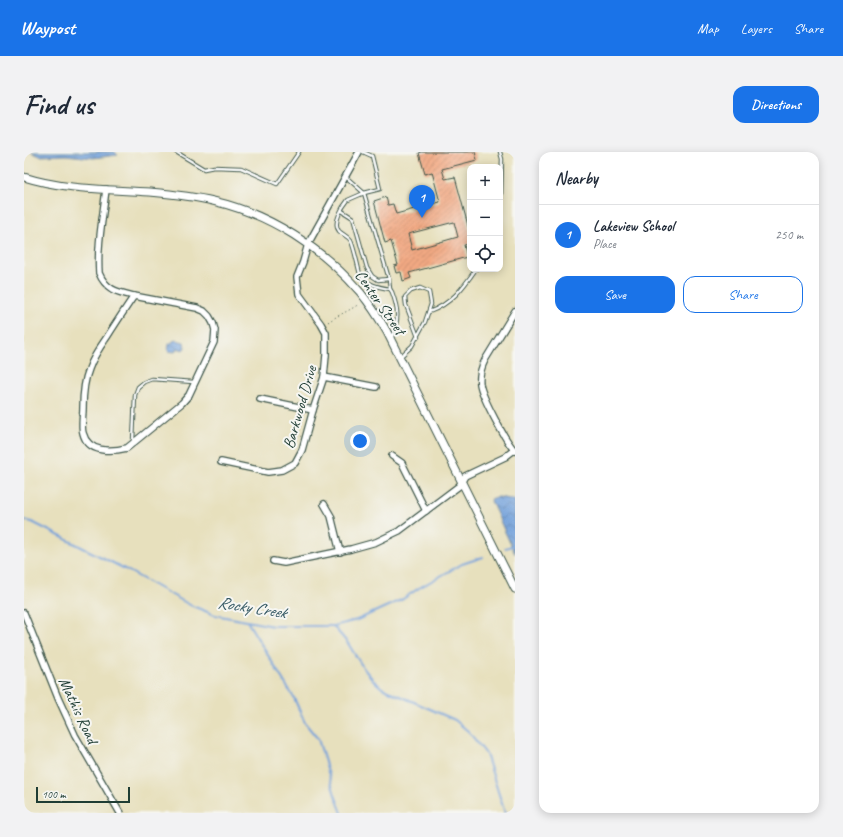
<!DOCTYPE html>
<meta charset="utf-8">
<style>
:root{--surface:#fff;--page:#f2f2f3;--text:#1f2937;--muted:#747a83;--line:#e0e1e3;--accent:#1a73e8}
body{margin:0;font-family:Caveat,sans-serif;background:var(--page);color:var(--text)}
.controls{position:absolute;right:12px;top:12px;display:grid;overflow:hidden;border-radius:8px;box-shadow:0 2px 10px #0003}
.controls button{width:36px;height:36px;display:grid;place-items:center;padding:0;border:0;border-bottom:1px solid var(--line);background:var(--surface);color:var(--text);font:20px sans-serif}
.scale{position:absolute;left:12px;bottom:10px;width:94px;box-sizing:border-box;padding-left:4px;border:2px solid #1f3d34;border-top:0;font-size:11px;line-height:14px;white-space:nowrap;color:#1f3d34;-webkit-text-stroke:3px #f6f6f2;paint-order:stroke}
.you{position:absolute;left:336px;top:289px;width:14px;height:14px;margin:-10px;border:3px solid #fff;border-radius:50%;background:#1a73e8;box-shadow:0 0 0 6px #1a73e833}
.badge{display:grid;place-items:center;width:26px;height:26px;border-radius:50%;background:var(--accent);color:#fff;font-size:13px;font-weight:700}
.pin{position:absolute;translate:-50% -33px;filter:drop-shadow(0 1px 2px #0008)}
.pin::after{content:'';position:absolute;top:21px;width:14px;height:12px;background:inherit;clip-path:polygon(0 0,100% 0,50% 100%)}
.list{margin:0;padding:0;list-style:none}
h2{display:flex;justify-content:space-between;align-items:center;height:52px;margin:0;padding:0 16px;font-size:17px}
h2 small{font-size:13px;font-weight:400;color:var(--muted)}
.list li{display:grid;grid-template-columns:26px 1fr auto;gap:12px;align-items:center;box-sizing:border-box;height:60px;padding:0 16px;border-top:1px solid var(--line)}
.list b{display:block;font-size:15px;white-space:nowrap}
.list p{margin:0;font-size:13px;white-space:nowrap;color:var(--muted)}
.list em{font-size:13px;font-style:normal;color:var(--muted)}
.actions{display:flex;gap:8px;padding:12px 16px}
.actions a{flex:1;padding:9px 0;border:1px solid var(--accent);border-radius:12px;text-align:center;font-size:14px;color:var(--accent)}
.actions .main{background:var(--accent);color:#fff}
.icon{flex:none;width:22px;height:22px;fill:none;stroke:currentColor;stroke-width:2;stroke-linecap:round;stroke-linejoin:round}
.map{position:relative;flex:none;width:491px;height:661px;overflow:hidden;border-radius:12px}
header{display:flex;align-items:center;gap:24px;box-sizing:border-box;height:56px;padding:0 20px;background:var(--accent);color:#fff}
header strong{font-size:19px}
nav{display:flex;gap:22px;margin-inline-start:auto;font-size:14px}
.intro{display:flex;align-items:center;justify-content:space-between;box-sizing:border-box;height:96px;padding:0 24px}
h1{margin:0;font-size:28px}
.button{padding:10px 18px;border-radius:12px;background:var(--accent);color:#fff;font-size:14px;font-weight:700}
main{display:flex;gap:24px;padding:0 24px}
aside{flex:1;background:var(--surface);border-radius:12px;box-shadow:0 2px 10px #0003}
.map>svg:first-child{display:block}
</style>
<header>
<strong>Waypost</strong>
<nav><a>Map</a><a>Layers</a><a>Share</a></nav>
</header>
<div class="intro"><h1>Find us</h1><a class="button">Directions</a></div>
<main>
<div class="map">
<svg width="491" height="661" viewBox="0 0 491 661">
<defs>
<pattern id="water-waves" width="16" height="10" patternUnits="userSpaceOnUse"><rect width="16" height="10" fill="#72a0da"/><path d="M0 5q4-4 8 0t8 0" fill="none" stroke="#5d84b2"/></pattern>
<pattern id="building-hatch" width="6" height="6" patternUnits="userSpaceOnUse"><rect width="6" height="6" fill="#f2a983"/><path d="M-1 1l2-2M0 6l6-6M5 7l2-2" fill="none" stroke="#c38b6c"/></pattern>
</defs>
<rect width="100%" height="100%" fill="#f6f6f2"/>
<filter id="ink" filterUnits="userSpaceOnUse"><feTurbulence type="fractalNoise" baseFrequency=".025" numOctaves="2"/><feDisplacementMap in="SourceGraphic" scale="8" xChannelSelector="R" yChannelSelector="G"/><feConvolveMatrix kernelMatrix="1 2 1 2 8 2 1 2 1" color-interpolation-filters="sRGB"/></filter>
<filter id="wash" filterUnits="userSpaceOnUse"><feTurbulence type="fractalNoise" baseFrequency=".012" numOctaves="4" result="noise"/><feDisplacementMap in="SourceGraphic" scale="16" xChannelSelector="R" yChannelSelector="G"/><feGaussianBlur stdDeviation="0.9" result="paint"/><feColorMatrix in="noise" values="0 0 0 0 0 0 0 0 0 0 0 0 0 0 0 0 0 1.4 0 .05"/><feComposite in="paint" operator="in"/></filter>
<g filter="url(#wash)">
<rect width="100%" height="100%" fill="#e7e0bd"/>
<g fill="url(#water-waves)" stroke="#486e87">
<path d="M 7,0 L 91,0 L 94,3 L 69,6 L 42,3 L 16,4 Z"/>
<path d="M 152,188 L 160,190 L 161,196 L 159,198 L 153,196 L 151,200 L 144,199 L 145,191 L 148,191 L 149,189 Z"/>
<path d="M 475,345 L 491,348 L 491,402 L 467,349 L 468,346 Z"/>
</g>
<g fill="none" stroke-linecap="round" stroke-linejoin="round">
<g stroke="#72a0da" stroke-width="2">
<path d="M 0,368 L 8,370 L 101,417 L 166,453 L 191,463 L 249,474 L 309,474 L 333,468 L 379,447 L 395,436 L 438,412 L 459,405"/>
<path d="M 481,396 L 488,394"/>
<path d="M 223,469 L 270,546 L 281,571 L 294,587 L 311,643 L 318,661"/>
<path d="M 309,474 C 314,480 320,486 325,493 C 335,509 343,524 358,536 L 431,568 L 445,580 L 462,602 L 481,661"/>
</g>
</g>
<g id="blocks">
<path fill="url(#building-hatch)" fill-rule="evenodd" d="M 398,0 L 451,0 L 453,8 L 418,17 L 421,27 L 431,25 L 446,81 L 446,92 L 440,93 L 443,105 L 385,121 L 387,126 L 379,129 L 377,120 L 372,121 L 370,114 L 374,113 L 367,89 L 361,91 L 350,49 L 362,45 L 364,53 L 369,52 L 372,62 L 416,50 L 408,20 L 401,22 L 395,1 ZM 430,70 L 434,85 L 388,98 L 384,82 Z"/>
</g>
</g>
<g filter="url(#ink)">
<use href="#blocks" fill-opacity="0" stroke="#3d5549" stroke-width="1"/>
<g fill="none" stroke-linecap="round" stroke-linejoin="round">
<g stroke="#3d5549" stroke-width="4.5">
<g id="service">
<path d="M 152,0 L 180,17 L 190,15 L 217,16 L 253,32 L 275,0"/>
<path d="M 339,0 L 348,4 L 356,37 L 340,41 L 365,127 L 366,137"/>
<path d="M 476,0 L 478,7 L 476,75"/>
<path d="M 322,25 L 340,41 L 324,48 C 319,54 308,71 315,79 C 319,83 324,84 327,89 C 331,99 333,111 336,122 C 344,133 353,135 366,137 L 368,140 C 375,159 375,167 368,185"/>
<path d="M 318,59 L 329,66 L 343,116 L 348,124 L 354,128 L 365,127"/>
<path d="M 405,160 C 427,152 439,136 452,117"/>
<path d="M 377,204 L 388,194 L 401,170 L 407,152 L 405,140 L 396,136 L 387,139 L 381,145 L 382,153 L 394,185"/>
<path d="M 109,289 L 111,243 L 114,235 L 120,230 L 128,227 L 170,230"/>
</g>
</g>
<g stroke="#3d5549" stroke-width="8">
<g id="minor">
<path d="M 82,37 C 79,65 73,92 75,121 C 82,138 93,140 110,144"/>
<path d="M 110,144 L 173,156 L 180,159 L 185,164 L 189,171 L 191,178 L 190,190 L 165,243 L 158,251 L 103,296 C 87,300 64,301 59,281 C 57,274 59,264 59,256 C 59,244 60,229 65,217 C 69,205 76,195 83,185 C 92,171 101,157 110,144 Z"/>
<path d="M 491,159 L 461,208 C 457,216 455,224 456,232 C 458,245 482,290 491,299"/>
<path d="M 300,225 L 352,235"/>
<path d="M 236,247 L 289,258"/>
<path d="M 368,304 L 378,311 L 402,359"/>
<path d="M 197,310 L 244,320 L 258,318 L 271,311 L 278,298 L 289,258 L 300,225 L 302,203 L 302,181 L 297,172 L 275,142 L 273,125 L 279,110 L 284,92 L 335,0"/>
<path d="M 300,352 L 307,364 L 316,400"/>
<path d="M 249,409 L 260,411 L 327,397 L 352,390 L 375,379 L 435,334 L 441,324 L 481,305 L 490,298"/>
<path d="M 0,461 L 34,546 L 51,583 L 96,661"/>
</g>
</g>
<g stroke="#3d5549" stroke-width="9">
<path id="tertiary" d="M 0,25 C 40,38 84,37 126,40 C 147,42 168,44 189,49 C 246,62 298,96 336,140 C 346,152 355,166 363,180 L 491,437"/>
</g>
<path stroke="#3d5549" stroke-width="1" stroke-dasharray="1 3" stroke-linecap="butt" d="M 304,170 C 314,163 325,159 335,152"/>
<use href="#service" stroke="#fff" stroke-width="2.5"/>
<use href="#minor" stroke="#fff" stroke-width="5.5"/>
<use href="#tertiary" stroke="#fff" stroke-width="7"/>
</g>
</g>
<g text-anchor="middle" stroke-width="4" stroke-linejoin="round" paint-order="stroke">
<g font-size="16" fill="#1f3d34" stroke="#f6f6f2">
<text transform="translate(357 150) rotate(55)" y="6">Center Street</text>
<text transform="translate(275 255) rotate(-74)" y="6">Barkwood Drive</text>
<text transform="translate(55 558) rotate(65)" y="6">Mathis Road</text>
</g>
<g font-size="17" font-style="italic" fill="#385b66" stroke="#f6f6f2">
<text transform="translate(228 455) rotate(9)" y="6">Rocky Creek</text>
</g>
</g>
</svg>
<div class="controls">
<button>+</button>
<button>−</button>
<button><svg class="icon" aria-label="locate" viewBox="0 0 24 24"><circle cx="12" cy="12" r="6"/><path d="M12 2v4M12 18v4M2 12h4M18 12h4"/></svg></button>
</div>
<div class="scale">100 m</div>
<div class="you"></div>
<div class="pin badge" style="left:398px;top:66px">1</div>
</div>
<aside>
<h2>Nearby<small></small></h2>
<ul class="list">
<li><span class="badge">1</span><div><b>Lakeview School</b><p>Place</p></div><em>250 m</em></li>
</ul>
<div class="actions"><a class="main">Save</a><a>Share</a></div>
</aside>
</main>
